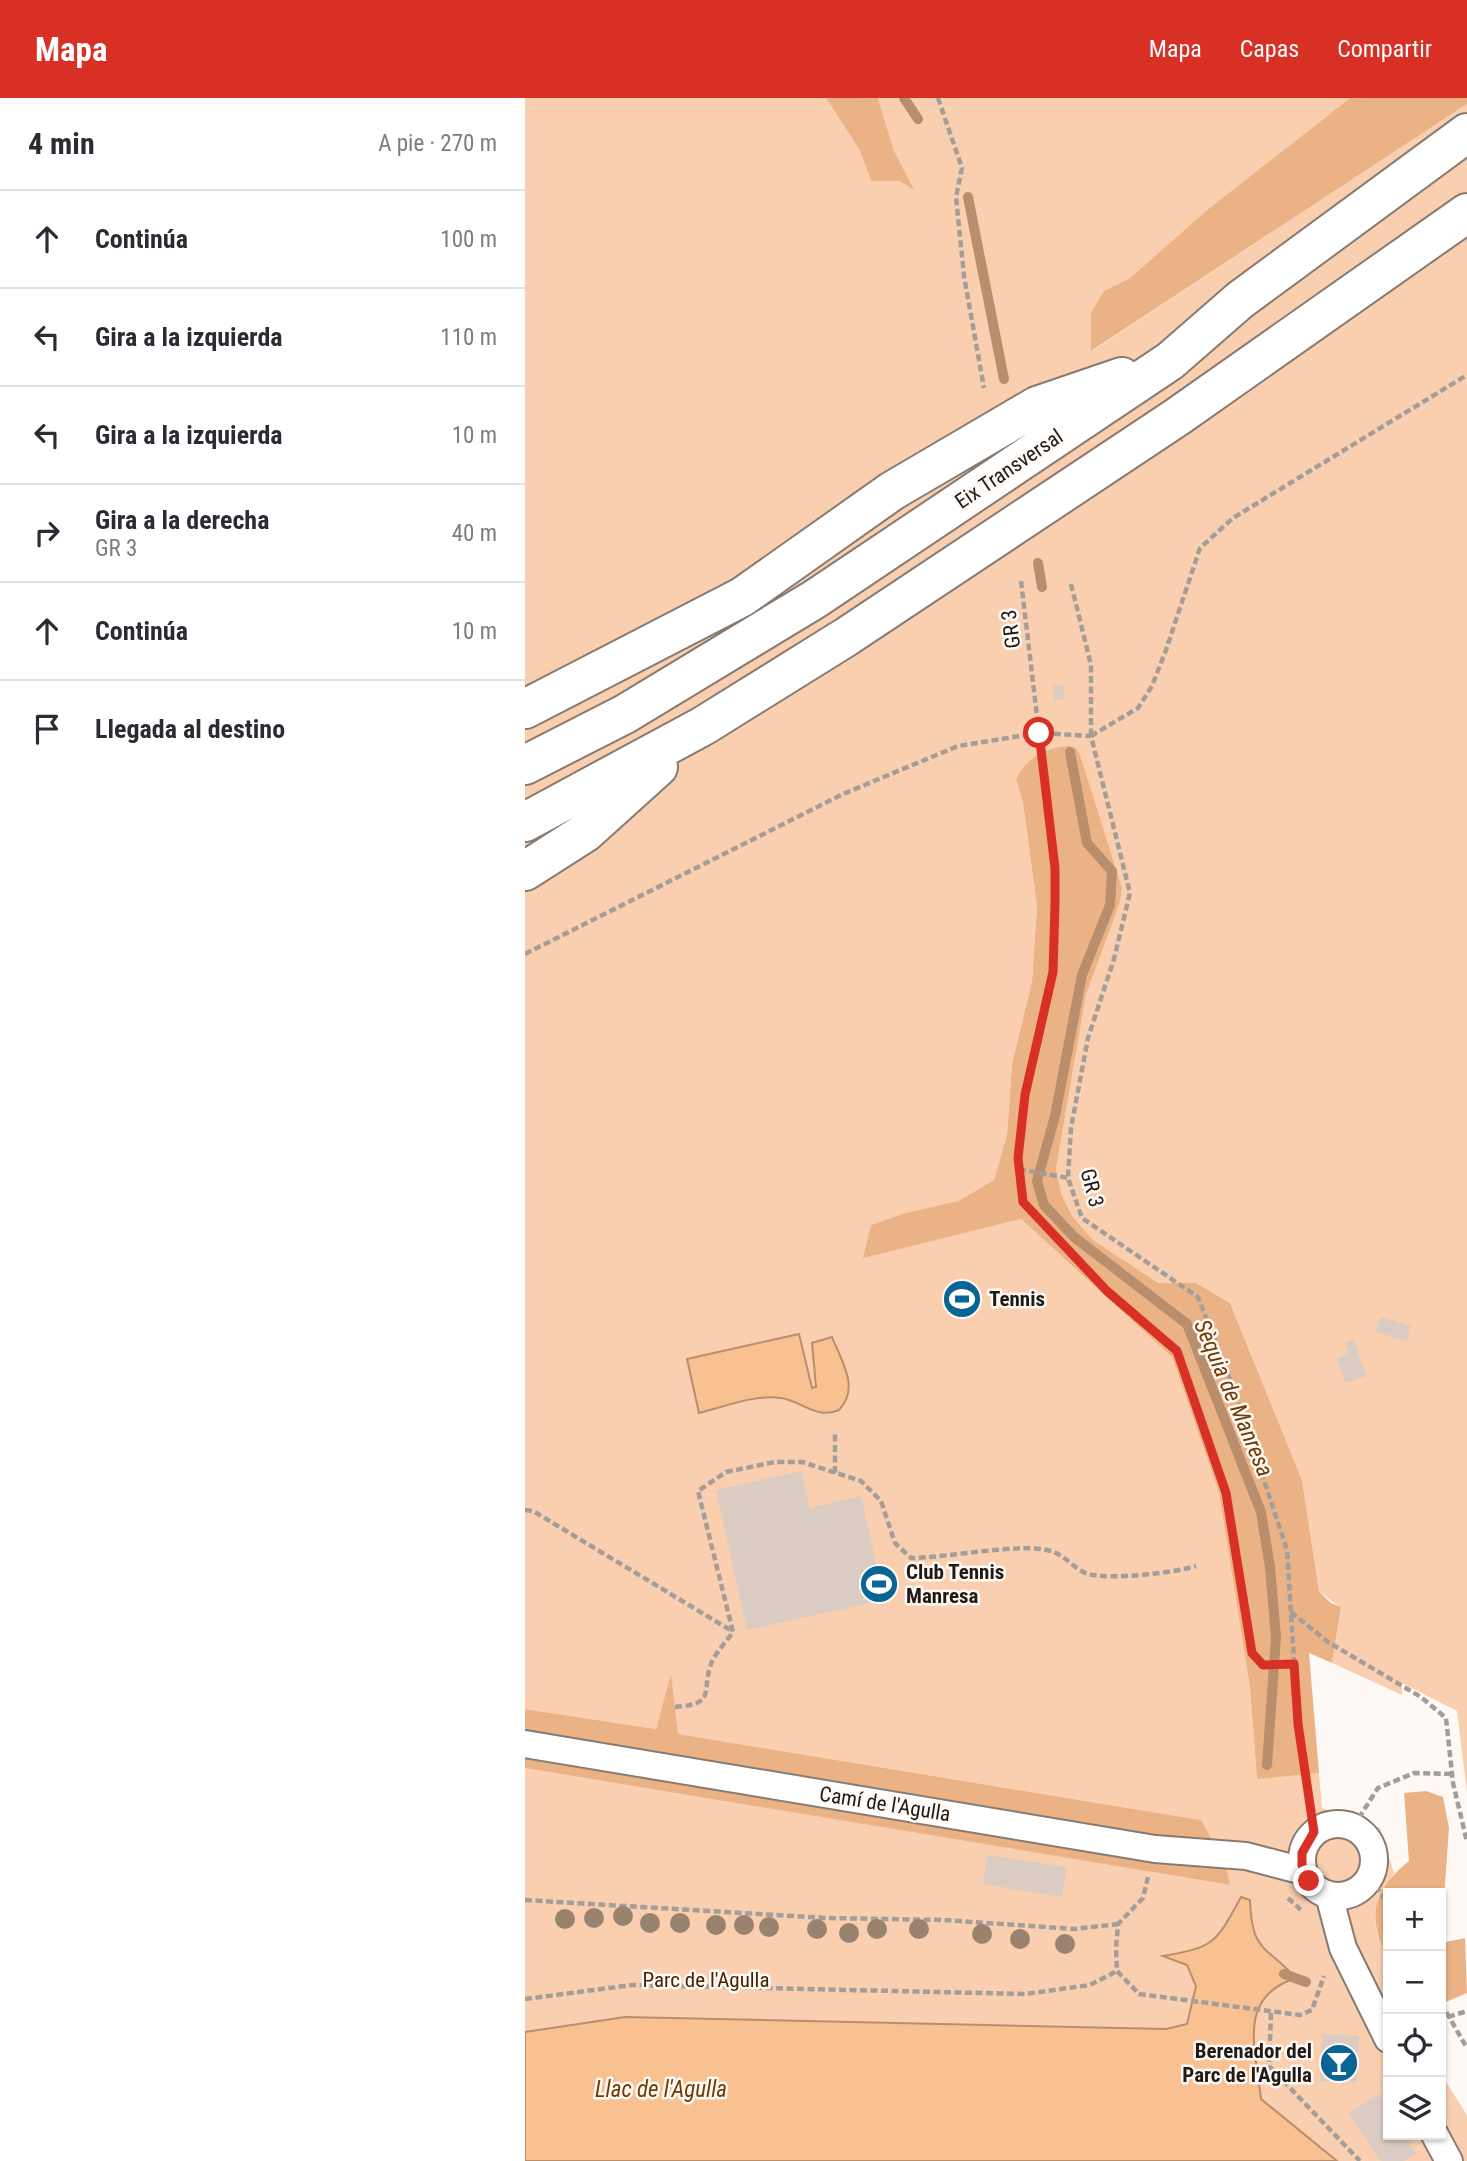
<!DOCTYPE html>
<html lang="es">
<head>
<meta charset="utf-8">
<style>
  :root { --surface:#fff; --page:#f2f2f3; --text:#2b2b33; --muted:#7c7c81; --line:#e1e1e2; --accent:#d93025 }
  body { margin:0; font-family:"Roboto Condensed",sans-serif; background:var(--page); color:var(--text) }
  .controls { position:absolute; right:21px; bottom:21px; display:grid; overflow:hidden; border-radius:0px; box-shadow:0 2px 5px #0004 }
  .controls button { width:63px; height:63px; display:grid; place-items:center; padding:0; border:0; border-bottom:2px solid var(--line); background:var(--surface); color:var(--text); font:35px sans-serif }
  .stop { position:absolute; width:21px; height:21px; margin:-16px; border:5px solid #d93025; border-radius:50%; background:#fff }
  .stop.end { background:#d93025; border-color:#fff; box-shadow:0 2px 7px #0008 }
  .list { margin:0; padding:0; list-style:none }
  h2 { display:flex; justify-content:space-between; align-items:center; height:91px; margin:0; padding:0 28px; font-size:30px }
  h2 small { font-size:23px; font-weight:400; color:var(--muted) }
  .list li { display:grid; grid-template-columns:46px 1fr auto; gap:21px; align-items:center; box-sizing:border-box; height:98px; padding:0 28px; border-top:2px solid var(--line) }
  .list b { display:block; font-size:26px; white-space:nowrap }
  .list p { margin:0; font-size:23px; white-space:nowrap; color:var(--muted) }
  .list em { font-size:23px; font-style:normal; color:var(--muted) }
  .icon { flex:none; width:38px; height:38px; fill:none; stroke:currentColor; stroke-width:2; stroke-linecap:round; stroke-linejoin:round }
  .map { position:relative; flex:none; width:942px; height:2063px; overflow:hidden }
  header { display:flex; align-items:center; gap:42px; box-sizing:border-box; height:98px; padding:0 35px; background:var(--accent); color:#fff }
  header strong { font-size:33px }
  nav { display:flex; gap:38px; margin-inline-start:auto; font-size:24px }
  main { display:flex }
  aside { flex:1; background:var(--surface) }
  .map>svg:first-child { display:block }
  .green { fill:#f9cfaf }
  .forest { fill:#ebb285 }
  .water { fill:#f9c092; stroke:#b88e6d; stroke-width:2 }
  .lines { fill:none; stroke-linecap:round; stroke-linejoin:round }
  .stream { stroke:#b88e6d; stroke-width:10 }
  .building { fill:#daccc2 }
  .minor-casing { stroke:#877b71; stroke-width:30 }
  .motorway-casing { stroke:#877b71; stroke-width:42 }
  .path { stroke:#a39e9a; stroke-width:4.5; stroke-dasharray:7 3.5; stroke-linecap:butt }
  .minor { stroke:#fff; stroke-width:26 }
  .motorway { stroke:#fff; stroke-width:38 }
  .tree { fill:#99836e }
  .route { stroke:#d93025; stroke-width:9 }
  .labels { text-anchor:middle; stroke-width:5; stroke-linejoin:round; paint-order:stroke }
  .street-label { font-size:21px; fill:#1f1a16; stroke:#fff9f5 }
  .poi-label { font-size:21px; font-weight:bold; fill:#1f1a16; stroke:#fff9f5; text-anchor:start }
  .park-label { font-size:21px; fill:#452200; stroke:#fff9f5 }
  .water-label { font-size:23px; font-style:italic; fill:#6e3b00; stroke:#fff9f5 }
</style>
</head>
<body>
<header>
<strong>Mapa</strong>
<nav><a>Mapa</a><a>Capas</a><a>Compartir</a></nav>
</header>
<main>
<aside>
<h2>4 min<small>A pie · 270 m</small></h2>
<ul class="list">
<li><svg class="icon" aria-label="ahead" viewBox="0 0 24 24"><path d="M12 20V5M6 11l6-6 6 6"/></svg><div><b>Continúa</b></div><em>100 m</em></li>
<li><svg class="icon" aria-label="left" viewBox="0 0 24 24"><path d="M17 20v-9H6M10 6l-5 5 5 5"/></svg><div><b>Gira a la izquierda</b></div><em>110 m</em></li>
<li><svg class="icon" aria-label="left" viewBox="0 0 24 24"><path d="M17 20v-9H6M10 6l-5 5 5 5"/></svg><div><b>Gira a la izquierda</b></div><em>10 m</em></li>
<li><svg class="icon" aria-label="right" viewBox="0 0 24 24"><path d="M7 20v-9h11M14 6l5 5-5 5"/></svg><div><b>Gira a la derecha</b><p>GR 3</p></div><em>40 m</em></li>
<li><svg class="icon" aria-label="ahead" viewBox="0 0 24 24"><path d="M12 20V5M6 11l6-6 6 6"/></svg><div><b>Continúa</b></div><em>10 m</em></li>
<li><svg class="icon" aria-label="arrive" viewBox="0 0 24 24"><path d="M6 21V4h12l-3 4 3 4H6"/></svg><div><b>Llegada al destino</b></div></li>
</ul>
</aside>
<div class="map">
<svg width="942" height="2063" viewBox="0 0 942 2063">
  <rect width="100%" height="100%" fill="#fff9f5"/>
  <path class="green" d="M 0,0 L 301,0 L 335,53 L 346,83 L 374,83 L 387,91 L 369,53 L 353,0 L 825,0 L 682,112 L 605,180 L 579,193 L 567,253 L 942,6 L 942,1695 L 932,1613 L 877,1585 L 877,1597 L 807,1565 L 816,1510 L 794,1493 L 777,1382 L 705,1205 L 671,1185 L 633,1186 L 568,1142 L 548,1119 L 537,1098 L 531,1071 L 561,897 L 595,804 L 597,790 L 543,648 C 520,650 502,659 491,681 L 498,705 L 512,808 L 507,883 L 487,966 L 482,1037 L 469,1082 L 433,1103 L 380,1115 L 346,1127 L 339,1159 L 496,1121 L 647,1259 L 694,1395 L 725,1590 L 732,1680 L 794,1675 L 797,1710 L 855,1730 L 869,1775 C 848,1810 843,1823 863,1860 L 863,2037 L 916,2037 L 916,1976 L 942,2017 L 942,2063 L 0,2063 L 0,1670 L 705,1787 L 676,1722 L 153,1636 L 146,1579 L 131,1631 L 0,1611 Z"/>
  <path class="forest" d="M 301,0 L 353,0 L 369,53 L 389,92 L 374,83 L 346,83 L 335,53 Z
    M 825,0 L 942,0 L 942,6 L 566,253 L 566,215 L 579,193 L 605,180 L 682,112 Z
    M 543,648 L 551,650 L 555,657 L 597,790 L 595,804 L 561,897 L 531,1071 L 537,1098 L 548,1119 L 568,1142 L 633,1185 L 671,1185 L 705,1205 L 777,1382 L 794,1493 L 806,1505 L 816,1509 L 807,1565 L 784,1555 L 794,1675 L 732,1681 L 725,1590 L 694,1395 L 647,1259 L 496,1121 L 338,1160 L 346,1127 L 380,1115 L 433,1103 L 469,1082 L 482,1037 L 487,966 L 507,883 L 512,808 L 498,705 L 491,681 C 502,659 520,650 543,648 Z
    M 146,1576 L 153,1636 L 676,1722 L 700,1765 L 705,1787 L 0,1670 L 0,1611 L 131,1631 Z
    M 901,1693 L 918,1699 L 924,1730 L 916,1843 L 916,1795 L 863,1795 L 863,1860 C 841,1820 848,1792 884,1763 L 879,1695 Z
    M 940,1840 L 942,1895 L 916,1906 L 916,1845 Z"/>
  <path class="water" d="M 274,1236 L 287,1290 L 291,1289 L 287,1245 L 307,1239 C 317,1264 335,1290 314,1312 C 292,1322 277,1303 256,1300 C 230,1296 199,1309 174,1315 L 162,1261 Z
    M 716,1799 L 725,1802 C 727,1854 739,1846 771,1880 C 711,1899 731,1952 736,2001 L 812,2063 L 0,2063 L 0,1934 L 100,1919 L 641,1931 L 662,1926 L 671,1888 L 662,1867 L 638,1858 C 690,1849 691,1845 716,1799 Z"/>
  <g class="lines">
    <path class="stream" d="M 379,0 L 393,21
      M 443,99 L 479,281
      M 513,465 L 517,489
      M 545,654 L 562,745 L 587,773 L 585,807 L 557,877 L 530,1018 L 512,1083 L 519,1107 L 549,1139 L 662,1226 L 736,1414 L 745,1469 L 751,1539 L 742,1667
      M 759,1876 L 781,1884"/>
  </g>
  <path class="building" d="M 538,587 L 540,601 L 530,602 L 528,588 Z
    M 855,1219 L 886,1228 L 882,1243 L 851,1234 Z
    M 829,1242 L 841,1278 L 820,1285 L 812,1261 L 824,1256 L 820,1245 Z
    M 276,1373 L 285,1410 L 336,1398 L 359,1502 L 222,1532 L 191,1392 Z
    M 462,1757 L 542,1769 L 537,1799 L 458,1786 Z
    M 797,1936 L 834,1938 L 832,1985 L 795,1983 Z
    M 854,1996 L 863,2011 L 863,2037 L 880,2037 L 891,2055 L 879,2063 L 856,2063 L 824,2015 Z"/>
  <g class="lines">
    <g class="minor-casing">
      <path id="minor" d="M 0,1646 L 630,1751 L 721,1758 L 778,1773
        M777 1762a36 36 0 1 1 72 0a36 36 0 1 1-72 0Z
        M 804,1797 L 818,1850 L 863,1941
        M 910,2037 L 924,2063"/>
    </g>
    <g class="motorway-casing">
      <path id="motorway" d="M 0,611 L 217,499 L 367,393 L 512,308 L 597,279
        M 0,667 L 100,616 L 290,501 L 645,263 L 715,202 L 942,35
        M 0,724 L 178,628 L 321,539 L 652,319 L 942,115
        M 0,773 L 61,734 L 133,669"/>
    </g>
    <path class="path" d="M 413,0 L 437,70 L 431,99 L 439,178 L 459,290
      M 496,483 L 530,770 L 528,874 L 500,997 L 493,1060 L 498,1104 L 582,1193 L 652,1253 L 700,1395 L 727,1555 L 739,1567 L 769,1566
      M 546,486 L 566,567 L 566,637
      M 566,638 L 613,610 L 627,588 L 641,552 L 675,450 L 708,420 L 942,277
      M 0,856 L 318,696 L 433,648 L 514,635 L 566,638 L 605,795 L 589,861 L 563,940 L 546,1030 L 543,1080 L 557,1120 L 673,1199 L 711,1297 L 762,1452 L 773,1626 L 789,1734
      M 494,1071 L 543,1080
      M 310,1375 L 310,1334
      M 0,1412 L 8,1413 L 207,1533
      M 766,1514 L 803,1544 L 896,1599 L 921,1620 L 928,1685 L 942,1744
      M 150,1609 C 192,1606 176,1594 186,1566 C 190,1555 202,1543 208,1534 L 173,1393 L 201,1374 L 250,1364 L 277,1364 L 336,1383 L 356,1403 L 370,1445 L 386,1460 C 421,1460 498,1444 526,1453 C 540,1457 550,1472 563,1476 C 585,1482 649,1475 671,1468
      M 828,1729 L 853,1690 L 889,1675 L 927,1676
      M 623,1779 L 618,1800 L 593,1826 L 591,1851 L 592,1873 L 614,1896 L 775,1917 L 787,1912 L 799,1878
      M 845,1779 L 863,1806
      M 763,1800 L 777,1813
      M 0,1802 L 301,1820 L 419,1822 L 550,1831 L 593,1826
      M 0,1901 L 107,1887 L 500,1896 L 565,1887 L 592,1873
      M 916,1905 L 942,1950
      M 746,1915 L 744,1968 L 835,2063
      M 923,1919 L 942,1913"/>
    <use href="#minor" class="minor"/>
    <use href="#motorway" class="motorway"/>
  </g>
  <g class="tree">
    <circle cx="98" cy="1818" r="10"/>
    <circle cx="69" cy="1820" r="10"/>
    <circle cx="40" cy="1821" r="10"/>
    <circle cx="125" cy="1825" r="10"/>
    <circle cx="155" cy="1825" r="10"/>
    <circle cx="191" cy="1827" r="10"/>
    <circle cx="219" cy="1827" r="10"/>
    <circle cx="244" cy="1829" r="10"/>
    <circle cx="292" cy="1831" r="10"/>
    <circle cx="352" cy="1831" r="10"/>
    <circle cx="394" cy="1831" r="10"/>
    <circle cx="324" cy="1835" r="10"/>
    <circle cx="457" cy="1836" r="10"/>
    <circle cx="495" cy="1841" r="10"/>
    <circle cx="540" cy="1846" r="10"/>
  </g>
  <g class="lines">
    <path class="route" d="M 514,635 L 530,770 L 530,806 L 528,874 L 500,997 L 493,1060 L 498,1104 L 582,1193 L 652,1253 L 701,1395 L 727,1555 L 738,1567 L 769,1566 L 773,1626 L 789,1734 L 777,1755 L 777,1767 L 784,1783"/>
  </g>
  <defs>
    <g id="stadium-disc" transform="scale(2.0125)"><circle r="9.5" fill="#096595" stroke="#fff9f5"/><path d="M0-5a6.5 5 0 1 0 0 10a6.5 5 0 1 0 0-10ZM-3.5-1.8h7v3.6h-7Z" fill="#fff"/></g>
    <g id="bar-disc" transform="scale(2.0125)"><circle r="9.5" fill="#096595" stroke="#fff9f5"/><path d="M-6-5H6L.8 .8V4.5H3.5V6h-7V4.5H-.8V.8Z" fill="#fff"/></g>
  </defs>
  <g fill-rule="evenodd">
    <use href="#stadium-disc" x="437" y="1201"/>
    <use href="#stadium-disc" x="354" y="1486"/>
    <use href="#bar-disc" x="814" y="1965"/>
  </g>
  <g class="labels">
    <g class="street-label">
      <text transform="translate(484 371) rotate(-34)" y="7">Eix Transversal</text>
      <text transform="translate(486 531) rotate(-97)" y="7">GR 3</text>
      <text transform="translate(567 1090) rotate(75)" y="7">GR 3</text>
      <text transform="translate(360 1706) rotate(9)" y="7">Camí de l'Agulla</text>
    </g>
    <g class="poi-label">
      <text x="464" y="1208">Tennis</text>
      <text x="381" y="1481">Club Tennis<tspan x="381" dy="24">Manresa</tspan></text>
      <text x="787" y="1960" text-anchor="end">Berenador del<tspan x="787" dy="24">Parc de l'Agulla</tspan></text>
    </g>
    <g class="park-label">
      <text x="181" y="1889">Parc de l'Agulla</text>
    </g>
    <g class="water-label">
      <text transform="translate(709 1300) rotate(67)" y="8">Sèquia de Manresa</text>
      <text x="136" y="1999">Llac de l'Agulla</text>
    </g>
  </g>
</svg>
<div class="controls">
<button>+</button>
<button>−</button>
<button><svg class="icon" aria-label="locate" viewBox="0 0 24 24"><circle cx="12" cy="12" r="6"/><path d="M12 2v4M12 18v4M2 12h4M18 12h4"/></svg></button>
<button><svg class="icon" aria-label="layers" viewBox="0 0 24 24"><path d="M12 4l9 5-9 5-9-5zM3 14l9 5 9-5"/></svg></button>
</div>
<div class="stop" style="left:514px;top:635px"></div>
<div class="stop end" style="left:784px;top:1783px"></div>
</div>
</main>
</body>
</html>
